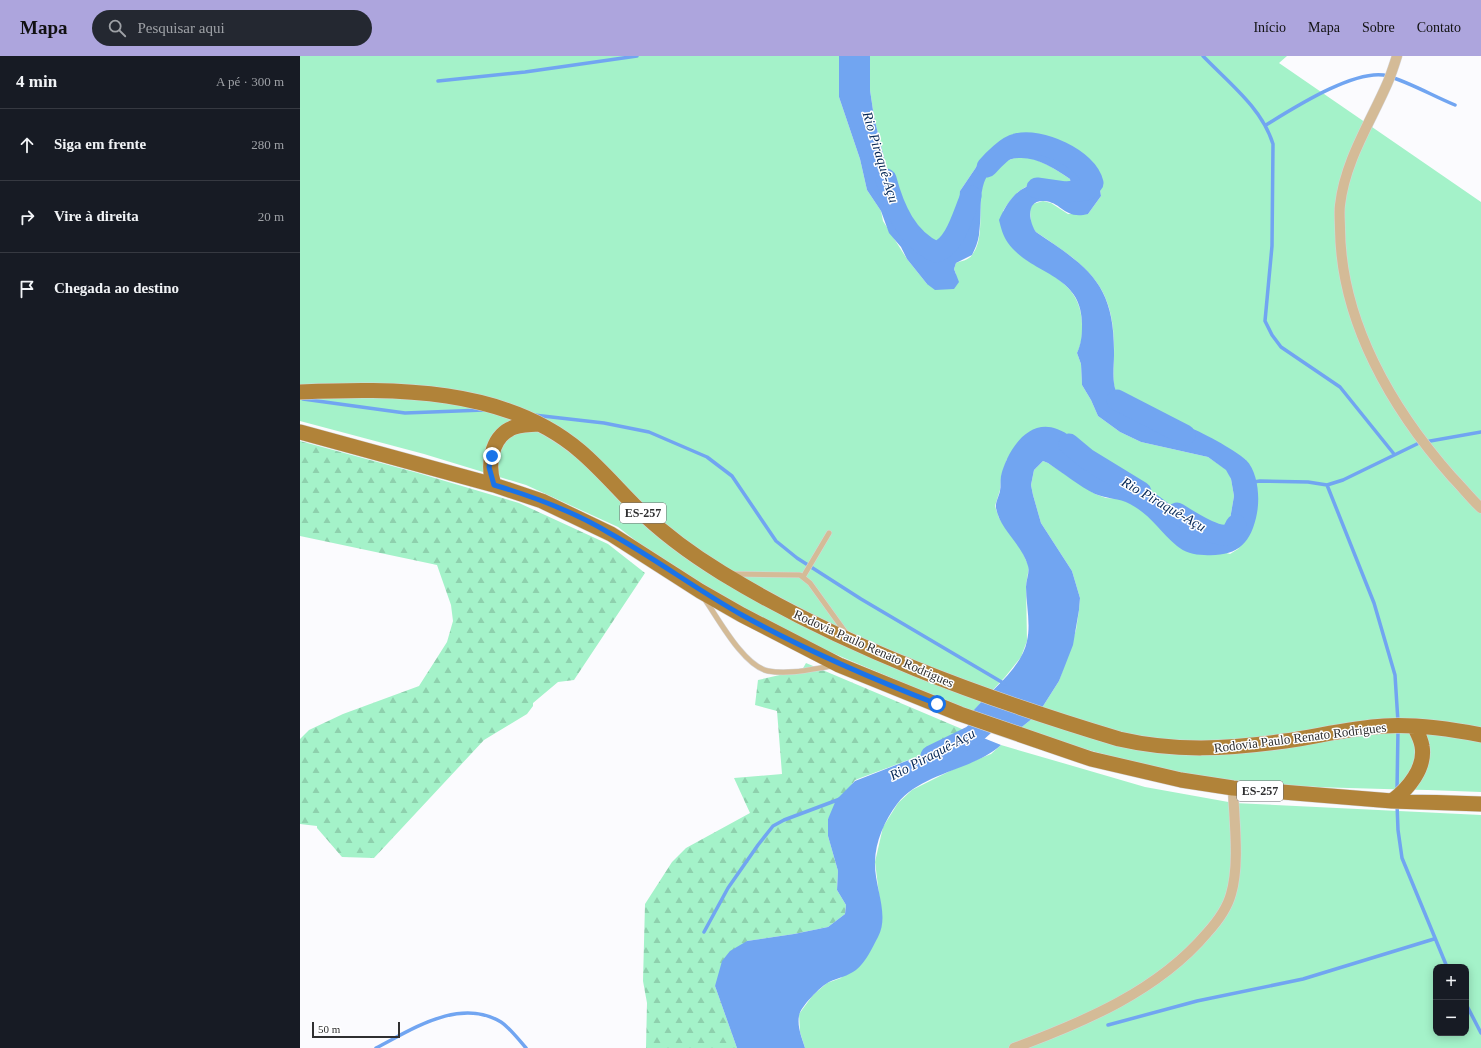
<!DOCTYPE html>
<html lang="pt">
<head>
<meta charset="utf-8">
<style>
  :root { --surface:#171b24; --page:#242831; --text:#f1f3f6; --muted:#9ea1a6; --line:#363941; --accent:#ada5dd }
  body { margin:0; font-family:"Times New Roman",serif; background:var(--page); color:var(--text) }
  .controls { position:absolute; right:12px; bottom:12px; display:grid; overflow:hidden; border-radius:8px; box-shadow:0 2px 10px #0003 }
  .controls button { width:36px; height:36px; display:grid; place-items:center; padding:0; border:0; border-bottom:1px solid var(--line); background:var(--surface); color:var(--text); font:20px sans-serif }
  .scale { position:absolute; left:12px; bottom:10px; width:88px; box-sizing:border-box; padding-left:4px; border:2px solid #2f2f30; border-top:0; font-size:11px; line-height:14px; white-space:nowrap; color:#2f2f30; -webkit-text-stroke:3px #fff; paint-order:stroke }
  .stop { position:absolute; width:12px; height:12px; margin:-9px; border:3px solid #1a73e8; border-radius:50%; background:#fff }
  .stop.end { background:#1a73e8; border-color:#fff; box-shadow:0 1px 4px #0008 }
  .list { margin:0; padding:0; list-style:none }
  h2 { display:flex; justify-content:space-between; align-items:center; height:52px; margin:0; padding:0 16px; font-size:17px }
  h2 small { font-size:13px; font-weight:400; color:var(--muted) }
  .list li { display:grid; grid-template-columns:26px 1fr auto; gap:12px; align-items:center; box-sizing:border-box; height:72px; padding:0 16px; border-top:1px solid var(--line) }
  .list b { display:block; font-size:15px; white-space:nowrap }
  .list em { font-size:13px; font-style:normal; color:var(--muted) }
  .icon { flex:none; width:22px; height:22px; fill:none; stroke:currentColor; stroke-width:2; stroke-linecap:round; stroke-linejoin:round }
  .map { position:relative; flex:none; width:1181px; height:992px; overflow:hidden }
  header { display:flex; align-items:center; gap:24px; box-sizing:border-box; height:56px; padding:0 20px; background:var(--accent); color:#111 }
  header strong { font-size:19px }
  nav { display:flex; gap:22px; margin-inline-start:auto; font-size:14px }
  .search { width:280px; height:36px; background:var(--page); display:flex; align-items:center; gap:10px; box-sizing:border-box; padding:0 14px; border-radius:22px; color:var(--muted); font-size:15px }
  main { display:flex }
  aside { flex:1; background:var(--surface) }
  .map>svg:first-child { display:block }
  .grass { fill:#a4f2c9; fill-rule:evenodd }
  .forest { fill:url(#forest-firs) }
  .water { fill:#71a5f1 }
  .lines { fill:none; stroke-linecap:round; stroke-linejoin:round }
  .stream { stroke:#71a5f1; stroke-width:3.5 }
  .river { stroke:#71a5f1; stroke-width:21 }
  .service-casing { stroke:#d6d6d9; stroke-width:6 }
  .minor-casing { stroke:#d6d6d9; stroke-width:11 }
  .primary-casing { stroke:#d6d6d9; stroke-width:16 }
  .service { stroke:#d4bb97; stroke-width:5 }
  .minor { stroke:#d4bb97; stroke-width:10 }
  .primary { stroke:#b18339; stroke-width:15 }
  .route { stroke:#1a73e8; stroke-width:5 }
  .labels { text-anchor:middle; stroke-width:3; stroke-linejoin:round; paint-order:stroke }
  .shield { fill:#fff; stroke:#6d6d6e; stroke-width:1 }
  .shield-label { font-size:12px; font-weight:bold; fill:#2f2f30 }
  .street-label { font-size:13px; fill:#2f2f30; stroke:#fff }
  .water-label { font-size:14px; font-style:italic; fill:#052756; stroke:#fff }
</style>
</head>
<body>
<header>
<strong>Mapa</strong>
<div class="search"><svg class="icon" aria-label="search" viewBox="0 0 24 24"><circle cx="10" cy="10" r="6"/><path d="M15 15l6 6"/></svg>Pesquisar aqui</div>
<nav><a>Início</a><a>Mapa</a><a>Sobre</a><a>Contato</a></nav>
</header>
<main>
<aside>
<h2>4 min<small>A pé · 300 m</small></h2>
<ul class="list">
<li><svg class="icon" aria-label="ahead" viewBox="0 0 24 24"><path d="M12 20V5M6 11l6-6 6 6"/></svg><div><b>Siga em frente</b></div><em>280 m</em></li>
<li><svg class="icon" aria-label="right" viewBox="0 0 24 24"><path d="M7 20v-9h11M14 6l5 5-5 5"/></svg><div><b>Vire à direita</b></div><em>20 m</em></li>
<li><svg class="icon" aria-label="arrive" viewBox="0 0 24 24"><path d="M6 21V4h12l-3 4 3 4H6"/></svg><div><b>Chegada ao destino</b></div></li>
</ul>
</aside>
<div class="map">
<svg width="1181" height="992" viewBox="0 0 1181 992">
  <defs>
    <pattern id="forest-firs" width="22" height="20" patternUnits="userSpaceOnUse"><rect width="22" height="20" fill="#a4f2c9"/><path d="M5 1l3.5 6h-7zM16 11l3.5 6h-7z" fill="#8ed0ad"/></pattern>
  </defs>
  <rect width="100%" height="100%" fill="#fbfbfe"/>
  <path class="grass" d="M 0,0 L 539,0 L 539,41 L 560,103 L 567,134 L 581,155 L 583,165 L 607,203 L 627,228 L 656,218 L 654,213 L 656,207 C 661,205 669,204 672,199 C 693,174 662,113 709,104 C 713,103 717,101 721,101 C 735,100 759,115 770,123 L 772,135 L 769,137 C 736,123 723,124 703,155 C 708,167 713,188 720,198 C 724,204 737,209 743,213 C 769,229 783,242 782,274 C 782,282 781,289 777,297 L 781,308 L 782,329 L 791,344 L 798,360 L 820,376 L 841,386 L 908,401 L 927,414 L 931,423 L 934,440 L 929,469 C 920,474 914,477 904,473 L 841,429 L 802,416 L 794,410 L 787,398 L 707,403 L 701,421 L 700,434 L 695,450 L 699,462 L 721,493 L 729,511 L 726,529 L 727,585 L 721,601 L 705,621 L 672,656 L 497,582 L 366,508 L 318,471 L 226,429 L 124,398 L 0,365 Z
    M 570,0 L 987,0 L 979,7 L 1181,146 L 1181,736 C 1100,732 1019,734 939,725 C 863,717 791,695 718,674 L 738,658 L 759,625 L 776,574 L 779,554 L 780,542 L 772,515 L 741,467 L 733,439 L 731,429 L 734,414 L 743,405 L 748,407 L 795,438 L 806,442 L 820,443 L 830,447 L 850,460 L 868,480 L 930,498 L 938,493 L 948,481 L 946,404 C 927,392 908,380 887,371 C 879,368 869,369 861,366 C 848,363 827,352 819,342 C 811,330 814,314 814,300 C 816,230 790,212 736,176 L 731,169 L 730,153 L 733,148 L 743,145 L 751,147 L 768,158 L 788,158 L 801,140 L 799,127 L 753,98 L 683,101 L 660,135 L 660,178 L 655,189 L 631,191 L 615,186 L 596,151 L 574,61 L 570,34 Z
    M 701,689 L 845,731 L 934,747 L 1181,759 L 1181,992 L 505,992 L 500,976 L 499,958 L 513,939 L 527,927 L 541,922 L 582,862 L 575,806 L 583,771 L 598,747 L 612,734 L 654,713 L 691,698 ZM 1136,911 L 1166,911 L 1166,977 L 1136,977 Z"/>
  <path class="forest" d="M 0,385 L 118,417 L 219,447 L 308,488 L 345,517 L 274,624 L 258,626 L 233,647 L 233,650 L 227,658 L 184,684 L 74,802 L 42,801 L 17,772 L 17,770 L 0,768 L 0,683 L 9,674 L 43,658 L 119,630 L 147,586 L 153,565 L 151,549 L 137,509 L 0,480 Z
    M 506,607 L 676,679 L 658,687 L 627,697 L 555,724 L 528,763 L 528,780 L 538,815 L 537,834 L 546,849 L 545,858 L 528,871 L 494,878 L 447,885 L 415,930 L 437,992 L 346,992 L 347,947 L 343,925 L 345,848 L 372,806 L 386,792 L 450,757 L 434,722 L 482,718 L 477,655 L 455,649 L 458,624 L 502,614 Z"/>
  <path class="water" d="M 539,0 L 570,0 L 570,34 L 574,61 L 596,151 L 615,187 L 631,191 L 655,189 L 660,178 L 659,150 L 660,135 L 683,101 L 695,96 L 719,92 L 754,98 L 799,127 L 801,140 L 788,158 C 764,164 762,146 744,145 C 725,144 729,166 736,176 C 790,212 815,229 814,299 C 814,313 811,329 819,341 C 826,351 850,364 862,366 C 869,368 877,368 885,370 C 899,374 935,394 946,404 C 958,416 960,441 957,457 C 951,489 936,501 904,499 C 894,499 884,496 877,490 C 859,475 851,459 830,448 C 819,442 807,443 795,438 C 779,430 763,417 748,407 L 743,405 L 734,414 L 731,429 L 733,439 L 741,467 L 772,515 L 780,542 L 779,554 L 773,589 L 759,625 L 738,658 L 718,674 L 672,656 C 689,636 722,612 727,585 C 731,568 726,548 726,531 C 726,524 730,516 728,510 C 722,488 700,474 696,452 C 695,447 699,440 700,435 C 701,430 700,425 701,420 C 707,396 727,362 757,373 C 780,381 783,402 800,414 C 811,423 829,423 842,430 C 866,442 885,464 910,475 L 919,475 L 929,469 L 934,440 L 931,423 L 926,414 L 908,401 L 841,386 L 820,376 L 798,360 L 791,344 L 782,329 L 781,308 L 777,297 C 781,288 782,280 782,270 C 783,217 732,220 708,187 C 703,180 701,172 699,164 C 705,151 713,137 726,131 C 731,128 736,129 741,125 L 769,137 L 772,135 L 770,123 C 753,111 732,98 712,103 C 672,114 684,148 679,179 C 678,186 675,193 672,199 L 656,207 L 654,213 L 659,226 L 654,233 L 635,234 L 627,228 L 607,203 L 601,191 L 589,177 L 581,155 L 567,134 L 560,103 L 539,41 Z
    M 676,679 L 701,689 C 672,715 622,716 597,748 C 585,764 575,786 575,806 C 574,830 590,859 578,881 C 572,892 566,906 556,914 C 548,920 538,922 529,926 C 521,930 500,951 499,960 C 497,971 502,982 505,992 L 437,992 L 415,930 L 422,905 L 430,895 L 447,885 L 494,878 L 528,871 L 545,858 L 546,849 L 537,834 L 538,815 L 528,780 L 528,763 L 536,744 L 555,725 L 627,697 L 658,687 Z"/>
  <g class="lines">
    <path class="stream" d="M 903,0 C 929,27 962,52 973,88 L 972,190 L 965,265 L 972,279 L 981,291 L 1040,331 L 1094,398
      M 138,25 L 225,16 L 337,0
      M 966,69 C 992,53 1057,11 1088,20 C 1111,27 1133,40 1155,49
      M 3,343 L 105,357 L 184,354
      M 234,359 L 304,367 L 349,376 L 407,401 L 432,420 L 476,485 L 497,502 L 561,543 L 705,628
      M 953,426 L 960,425 L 1008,426 L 1027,429 L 1043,424 L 1119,387 L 1181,376
      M 1027,429 L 1074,547 L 1095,619 L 1098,666
      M 1097,734 L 1098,674
      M 1097,748 L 1098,774 L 1102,802 L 1147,911
      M 404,876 L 428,832 L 458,789 L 473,770 L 484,764 L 540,743
      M 1166,948 L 1181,977
      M 808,969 L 897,945 L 1003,923 L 1134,883
      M 76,992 C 113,973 160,941 201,966 C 210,972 219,984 226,992"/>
    <path class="river" d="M 687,111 C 693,104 707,90 716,88 C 739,81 788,103 793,127 L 787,134 L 765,136 L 737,132
      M 586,123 C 594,153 607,183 636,196 C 656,190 663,157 671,140
      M 817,344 L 885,379
      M 769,388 L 787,403 L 841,436
      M 877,457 C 888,464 914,481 927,479 C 932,478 934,473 936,469
      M 631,700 L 672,680 L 701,654"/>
    <g class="service-casing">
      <path id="service" d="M 433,518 L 500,519 L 510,527 L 546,577
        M 503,521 L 529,477
        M 406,545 C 419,564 444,610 468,615 C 489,619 512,613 532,610"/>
    </g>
    <g class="minor-casing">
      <path id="minor" d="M 1097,0 C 1094,9 1091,19 1087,28 C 1070,67 1045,105 1040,149 C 1039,157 1040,165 1040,173 C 1041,266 1092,353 1152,421 C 1162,431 1171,443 1181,452
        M 714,992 C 784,966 858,935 907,877 C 917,866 927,853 931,838 C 940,807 934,765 933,732"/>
    </g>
    <g class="primary-casing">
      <path id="primary" d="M 0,336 C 94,332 205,331 280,395 C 300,412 317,432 335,450 C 361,476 391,498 422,517 C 545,592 683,642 819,683 C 875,696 929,693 985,685 C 1019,680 1050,672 1084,670 C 1116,668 1150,673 1181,679
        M 0,376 L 194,429 L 242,445 L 311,478 L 400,535 L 442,559 L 539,609 L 660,658 L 791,703 L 881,724 L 933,732 L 1092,745 L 1181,748
        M 194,429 C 187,410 191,383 210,373 C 218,368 229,369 238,368
        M 1092,745 C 1108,733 1126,712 1122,690 C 1121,683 1117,676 1114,670"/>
    </g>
    <use href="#service" class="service"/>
    <use href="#minor" class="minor"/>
    <use href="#primary" class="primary"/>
  </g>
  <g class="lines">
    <path class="route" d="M 192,400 L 189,411 L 194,429 C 235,441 275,456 311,478 C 356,503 397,534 442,559 C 505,594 570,622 637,648"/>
  </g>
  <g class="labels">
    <g class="shield">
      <rect x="320" y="447" width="46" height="20" rx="3"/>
      <rect x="937" y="725" width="46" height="20" rx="3"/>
    </g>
    <g class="shield-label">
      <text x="343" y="461">ES-257</text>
      <text x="960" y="739">ES-257</text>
    </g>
    <g class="street-label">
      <text transform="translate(574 592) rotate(24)" y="5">Rodovia Paulo Renato Rodrigues</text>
      <text transform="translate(1000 681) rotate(-7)" y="5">Rodovia Paulo Renato Rodrigues</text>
    </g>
    <g class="water-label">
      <text transform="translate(581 101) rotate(73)" y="5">Rio Piraquê-Açu</text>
      <text transform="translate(864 448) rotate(30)" y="5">Rio Piraquê-Açu</text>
      <text transform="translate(632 698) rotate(-28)" y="5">Rio Piraquê-Açu</text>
    </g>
  </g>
</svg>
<div class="controls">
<button>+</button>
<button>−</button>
</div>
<div class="scale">50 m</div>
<div class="stop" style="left:637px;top:648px"></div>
<div class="stop end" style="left:192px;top:400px"></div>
</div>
</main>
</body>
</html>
